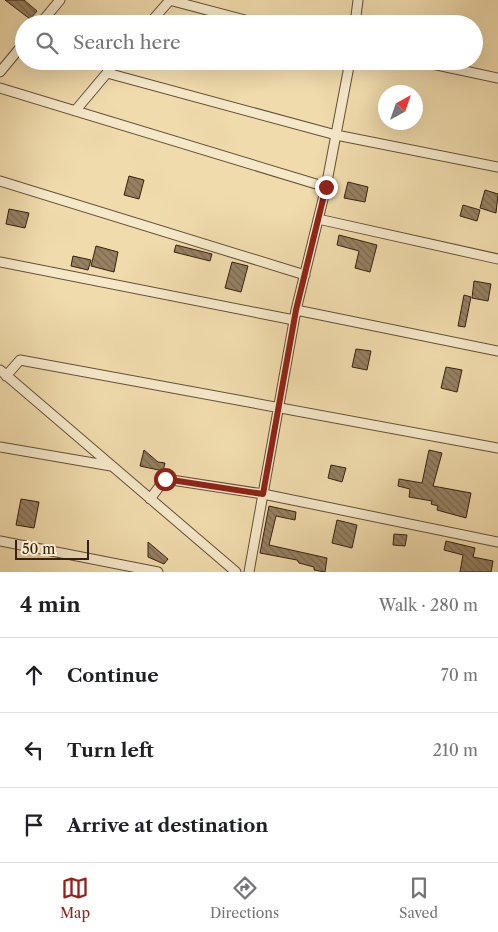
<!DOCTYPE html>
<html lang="en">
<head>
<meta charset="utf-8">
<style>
  :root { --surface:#fff; --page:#f6f6f6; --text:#202124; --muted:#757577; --line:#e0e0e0; --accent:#8f2418 }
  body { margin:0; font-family:"Libre Caslon Text",serif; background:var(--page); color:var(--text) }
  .compass { position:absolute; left:378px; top:85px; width:45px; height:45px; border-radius:50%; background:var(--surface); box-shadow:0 5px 20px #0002; rotate:40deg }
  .scale { position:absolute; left:15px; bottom:12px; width:74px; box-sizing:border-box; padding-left:5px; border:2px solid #352011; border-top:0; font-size:14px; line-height:18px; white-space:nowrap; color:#352011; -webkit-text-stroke:4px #f5e8c9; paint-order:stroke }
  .stop { position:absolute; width:15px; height:15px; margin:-11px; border:4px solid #8f2418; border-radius:50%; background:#fff }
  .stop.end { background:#8f2418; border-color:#fff; box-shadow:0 1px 5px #0008 }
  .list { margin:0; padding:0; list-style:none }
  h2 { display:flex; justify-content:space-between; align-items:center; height:65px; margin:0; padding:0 20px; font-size:21px }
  h2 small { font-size:16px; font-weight:400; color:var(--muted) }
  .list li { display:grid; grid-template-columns:32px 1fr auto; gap:15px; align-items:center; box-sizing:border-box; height:75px; padding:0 20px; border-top:1px solid var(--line) }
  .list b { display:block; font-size:19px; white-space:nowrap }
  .list em { font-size:16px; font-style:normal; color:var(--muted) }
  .icon { flex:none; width:28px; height:28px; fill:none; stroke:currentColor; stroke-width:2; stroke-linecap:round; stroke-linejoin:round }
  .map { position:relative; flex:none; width:498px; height:572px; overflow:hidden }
  .search { position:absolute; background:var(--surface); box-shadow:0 5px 20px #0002; left:15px; right:15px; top:15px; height:55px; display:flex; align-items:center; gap:12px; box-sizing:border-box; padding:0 18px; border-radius:28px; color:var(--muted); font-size:19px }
  .sheet { height:290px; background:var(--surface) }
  nav { display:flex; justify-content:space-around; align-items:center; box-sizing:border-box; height:70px; border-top:1px solid var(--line); background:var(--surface); font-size:14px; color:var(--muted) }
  nav a { display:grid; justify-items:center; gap:2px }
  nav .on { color:var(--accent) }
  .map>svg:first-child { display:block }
  .building { fill:url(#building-back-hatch); stroke:#352011 }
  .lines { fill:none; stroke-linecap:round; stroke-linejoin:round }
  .minor-casing { stroke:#644f38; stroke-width:11 }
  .minor { stroke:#f5e8c9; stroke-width:9 }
  .route { stroke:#8f2418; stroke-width:6 }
</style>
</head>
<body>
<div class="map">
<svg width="498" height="572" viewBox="0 0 498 572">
  <defs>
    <pattern id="building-back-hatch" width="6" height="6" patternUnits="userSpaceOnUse" patternTransform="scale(1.25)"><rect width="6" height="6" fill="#968162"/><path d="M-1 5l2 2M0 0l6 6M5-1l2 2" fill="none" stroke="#7b694f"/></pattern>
  </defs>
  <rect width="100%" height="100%" fill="#f0dbac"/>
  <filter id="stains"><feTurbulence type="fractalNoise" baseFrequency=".004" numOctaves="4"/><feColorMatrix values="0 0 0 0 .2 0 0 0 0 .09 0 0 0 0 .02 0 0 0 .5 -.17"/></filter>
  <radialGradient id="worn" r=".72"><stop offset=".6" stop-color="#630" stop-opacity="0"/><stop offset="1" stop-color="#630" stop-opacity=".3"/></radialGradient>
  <path class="building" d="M 5,0 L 24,0 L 37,11 L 30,19 Z
    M 129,176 L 144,180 L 139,199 L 124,195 Z
    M 348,182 L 368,187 L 365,202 L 344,198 Z
    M 485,190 L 498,194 L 496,213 L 480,208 Z
    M 463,205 L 480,210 L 477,221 L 460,216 Z
    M 9,209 L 29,213 L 25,228 L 6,224 Z
    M 339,235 L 377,245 L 370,272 L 355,268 L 359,251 L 337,245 Z
    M 176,245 L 212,254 L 210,261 L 174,252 Z
    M 96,246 L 118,252 L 114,272 L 91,266 Z
    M 73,256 L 91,260 L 88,270 L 71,266 Z
    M 232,262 L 248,266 L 241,292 L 225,288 Z
    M 474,281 L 491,284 L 488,301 L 472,298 Z
    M 464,295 L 471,297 L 465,327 L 458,326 Z
    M 356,349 L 371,351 L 367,370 L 352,367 Z
    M 446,367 L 462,370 L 457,392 L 441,388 Z
    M 144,450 L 158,462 L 165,463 L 163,471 L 140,466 Z
    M 429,450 L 442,453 L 433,486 L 471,493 L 466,518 L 437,510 L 438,506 L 431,504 L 432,501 L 409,497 L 410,489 L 398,486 L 399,479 L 422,483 Z
    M 331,465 L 346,468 L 342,482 L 328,478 Z
    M 21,499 L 39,502 L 34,528 L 16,525 Z
    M 269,506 L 296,512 L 295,520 L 276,516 L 269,545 L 327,558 L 325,572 L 314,570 L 314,567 L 299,563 L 297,560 L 260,553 Z
    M 337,520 L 357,525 L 352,548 L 332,543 Z
    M 394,534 L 407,535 L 405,546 L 393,545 Z
    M 446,541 L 475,548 L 473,557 L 493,561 L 491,572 L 460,572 L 463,555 L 444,550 Z
    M 148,542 L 168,559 L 164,564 L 148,557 Z"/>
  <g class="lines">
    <g class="minor-casing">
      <path id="minor" d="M 169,0 L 260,24
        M 40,24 L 60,0
        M 149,24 L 170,0
        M 355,24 L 358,0
        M 418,61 L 498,78
        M 0,72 L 24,43
        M 107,73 L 336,135 L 498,167
        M 0,88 L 326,187
        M 75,111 L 117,61
        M 0,181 L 305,275
        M 318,219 L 498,259
        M 0,262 L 294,320
        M 296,310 L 498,351
        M 0,370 L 236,572
        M 6,376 L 20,360 L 498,448
        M 0,447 L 111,466
        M 150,499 L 165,479 L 263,494 L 498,542
        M 0,541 L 158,572
        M 249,572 L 296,310 L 326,187 L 350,61"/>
    </g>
    <use href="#minor" class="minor"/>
  </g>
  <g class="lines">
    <path class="route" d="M 165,479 L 263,494 L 296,310 L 326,187"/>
  </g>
  <rect width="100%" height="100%" filter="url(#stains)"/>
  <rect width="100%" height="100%" fill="url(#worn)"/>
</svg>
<svg class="compass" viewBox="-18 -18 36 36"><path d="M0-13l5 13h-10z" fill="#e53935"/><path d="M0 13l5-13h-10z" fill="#757577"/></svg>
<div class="scale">50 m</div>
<div class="stop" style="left:165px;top:479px"></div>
<div class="stop end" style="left:326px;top:187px"></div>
<div class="search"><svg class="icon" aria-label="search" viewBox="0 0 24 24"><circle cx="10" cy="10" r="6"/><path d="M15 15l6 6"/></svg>Search here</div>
</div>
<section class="sheet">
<h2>4 min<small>Walk · 280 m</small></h2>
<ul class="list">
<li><svg class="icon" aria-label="ahead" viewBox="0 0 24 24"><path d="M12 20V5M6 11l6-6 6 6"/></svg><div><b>Continue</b></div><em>70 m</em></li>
<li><svg class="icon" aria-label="left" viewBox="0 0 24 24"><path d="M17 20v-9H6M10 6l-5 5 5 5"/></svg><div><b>Turn left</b></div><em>210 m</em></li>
<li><svg class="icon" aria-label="arrive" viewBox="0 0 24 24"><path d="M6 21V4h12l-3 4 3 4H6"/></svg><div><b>Arrive at destination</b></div></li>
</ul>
</section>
<nav>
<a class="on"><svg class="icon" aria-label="map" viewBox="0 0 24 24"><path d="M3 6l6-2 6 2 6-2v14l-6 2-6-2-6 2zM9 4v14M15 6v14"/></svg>Map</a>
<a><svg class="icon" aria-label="directions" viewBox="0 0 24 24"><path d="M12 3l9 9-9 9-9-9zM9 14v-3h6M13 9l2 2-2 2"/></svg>Directions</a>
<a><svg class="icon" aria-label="saved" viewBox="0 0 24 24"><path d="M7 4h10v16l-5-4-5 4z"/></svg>Saved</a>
</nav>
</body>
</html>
